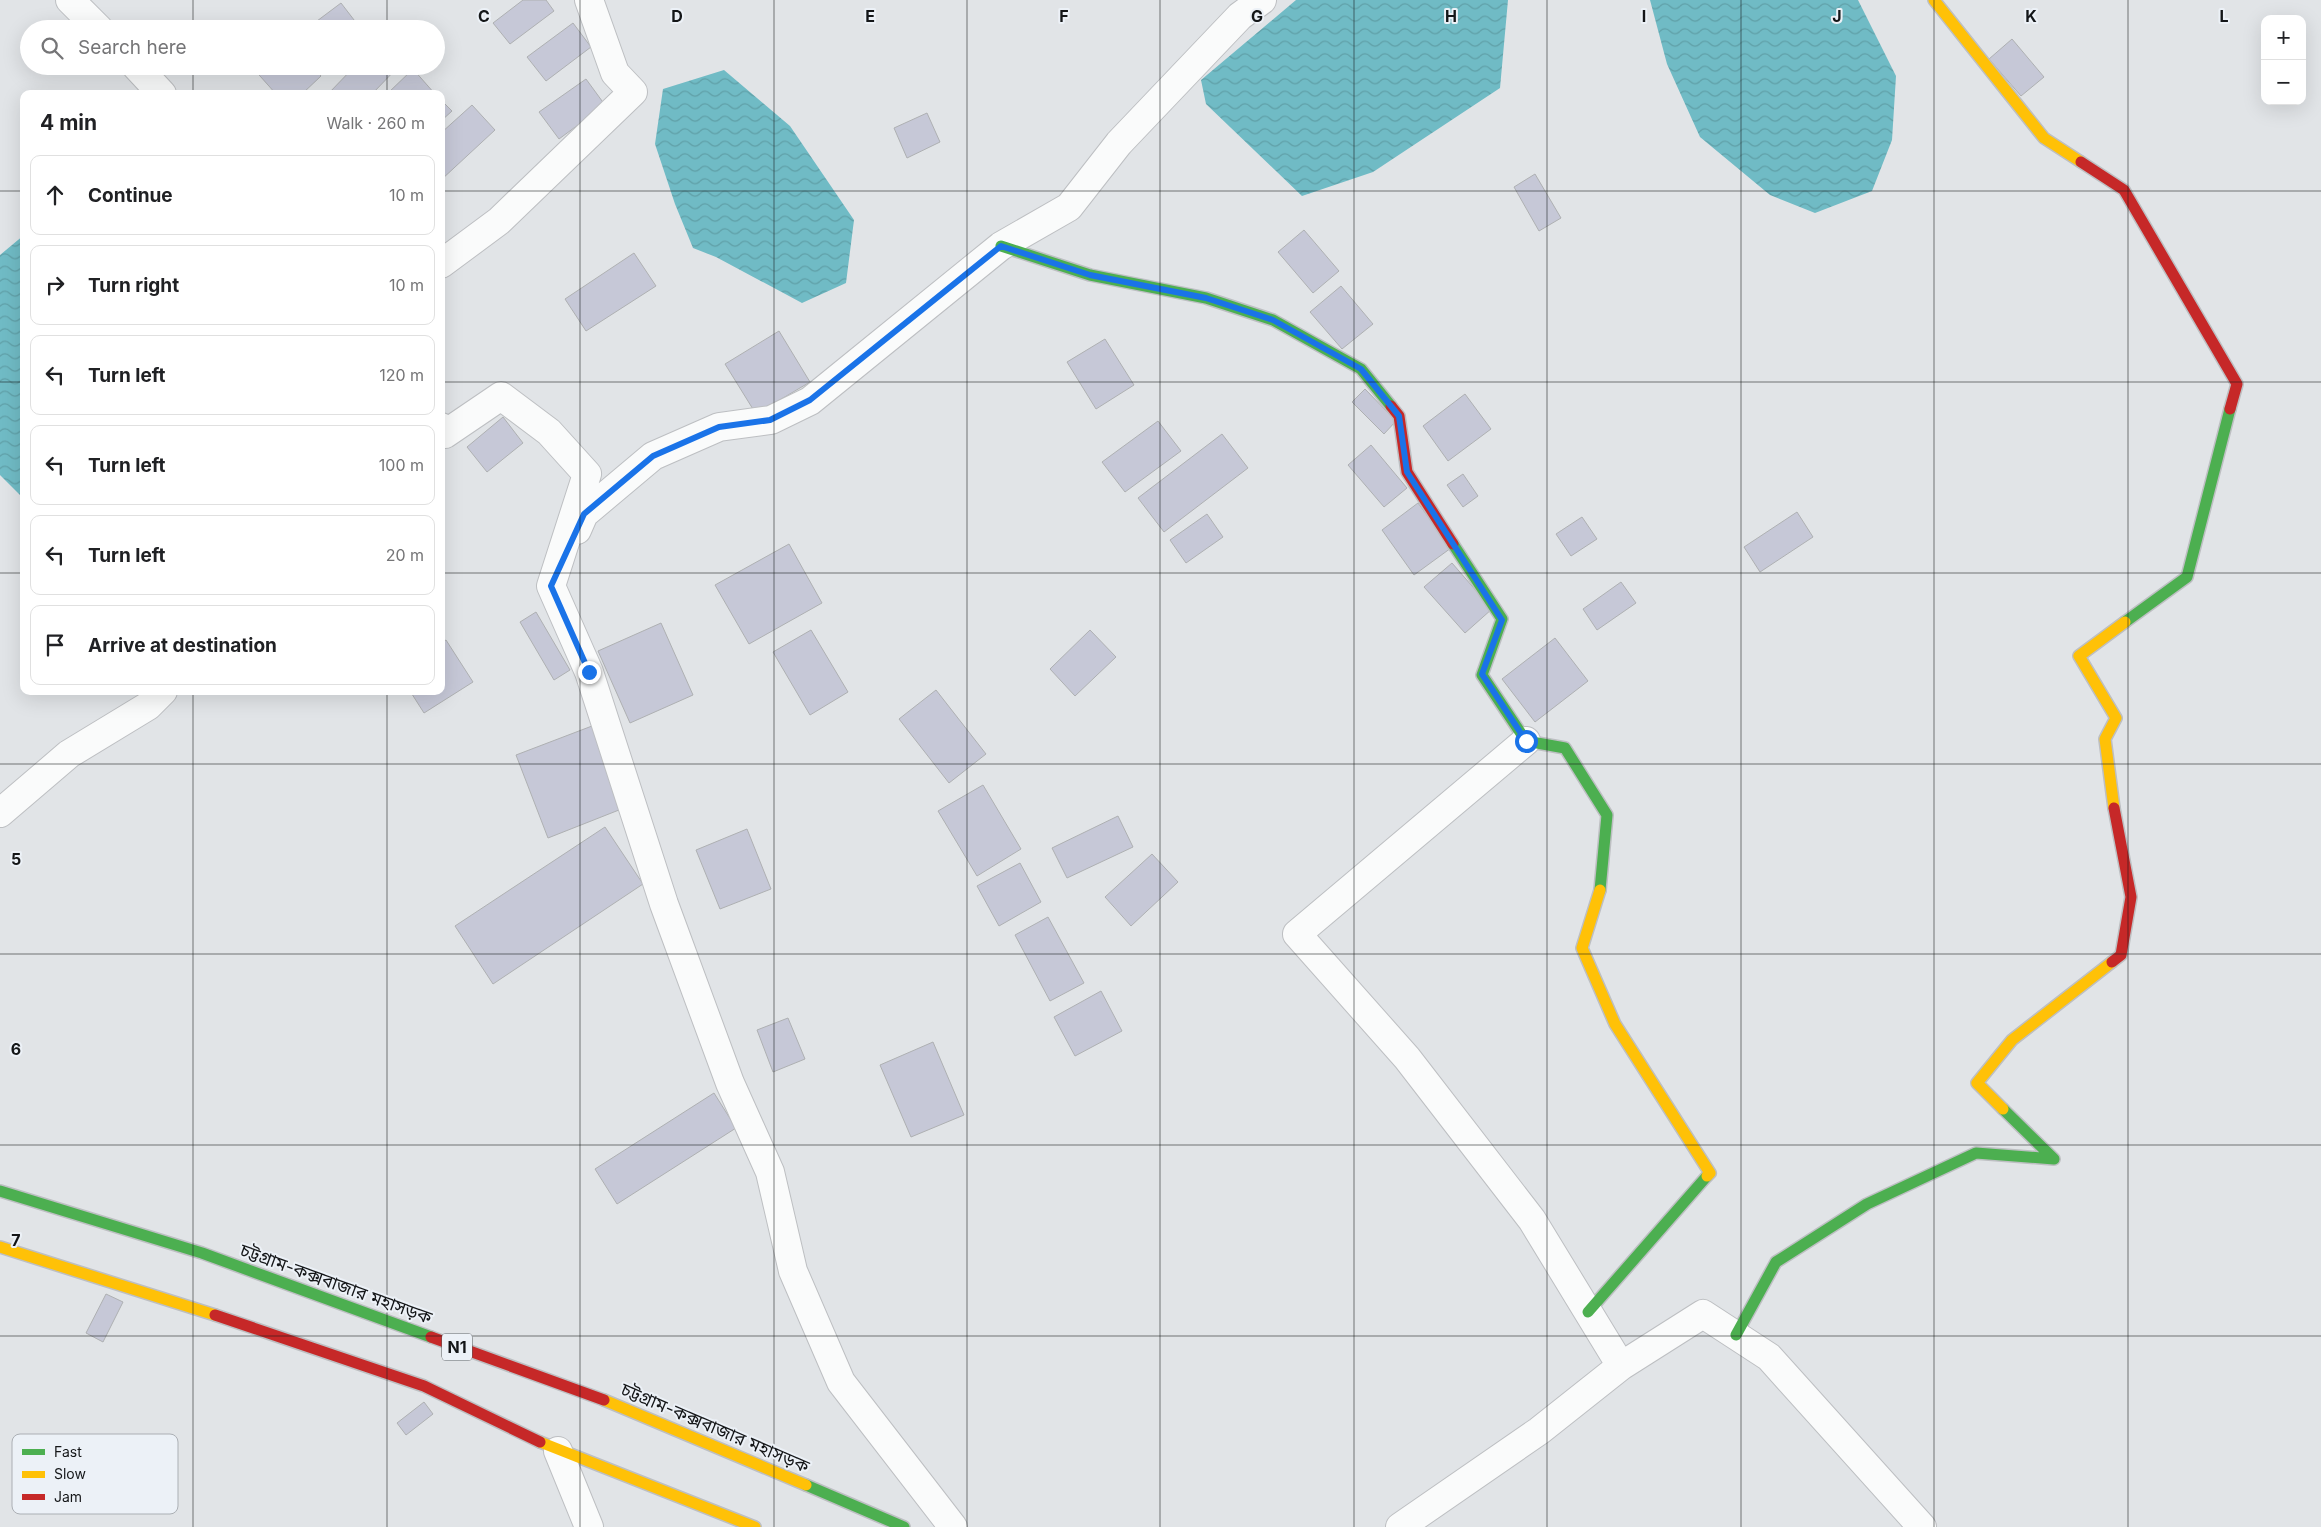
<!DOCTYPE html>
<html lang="en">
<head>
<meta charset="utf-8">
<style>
  :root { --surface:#fff; --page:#f6f6f6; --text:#202124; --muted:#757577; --line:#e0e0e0 }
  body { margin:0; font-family:Inter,"Noto Sans Bengali",sans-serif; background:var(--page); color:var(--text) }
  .controls { position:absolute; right:15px; top:15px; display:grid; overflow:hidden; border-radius:10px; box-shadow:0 5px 20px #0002 }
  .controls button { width:45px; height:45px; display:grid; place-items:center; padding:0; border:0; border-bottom:1px solid var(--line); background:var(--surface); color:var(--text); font:25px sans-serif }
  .stop { position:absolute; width:15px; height:15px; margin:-11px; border:4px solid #1a73e8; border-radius:50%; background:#fff }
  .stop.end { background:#1a73e8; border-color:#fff; box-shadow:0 1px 5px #0008 }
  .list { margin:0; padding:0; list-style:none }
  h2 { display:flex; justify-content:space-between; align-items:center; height:65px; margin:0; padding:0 20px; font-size:21px }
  h2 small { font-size:16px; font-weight:400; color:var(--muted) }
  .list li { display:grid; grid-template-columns:32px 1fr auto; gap:15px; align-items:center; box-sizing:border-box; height:80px; margin:0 10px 10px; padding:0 10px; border:1px solid var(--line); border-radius:10px }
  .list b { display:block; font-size:19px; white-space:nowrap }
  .list em { font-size:16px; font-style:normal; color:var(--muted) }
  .icon { flex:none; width:28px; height:28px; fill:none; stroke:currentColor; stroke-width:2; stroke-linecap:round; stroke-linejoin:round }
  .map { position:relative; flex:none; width:2321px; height:1527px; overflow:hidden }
  .search { position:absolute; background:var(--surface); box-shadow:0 5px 20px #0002; left:20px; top:20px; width:425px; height:55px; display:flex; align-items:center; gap:12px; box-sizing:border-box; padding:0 18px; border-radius:28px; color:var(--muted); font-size:19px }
  .panel { position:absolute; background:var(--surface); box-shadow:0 5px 20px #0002; left:20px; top:90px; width:425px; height:605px; border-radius:10px }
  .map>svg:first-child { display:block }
  .water { fill:url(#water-waves) }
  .building { fill:#c6c8d7; stroke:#aeb0b2 }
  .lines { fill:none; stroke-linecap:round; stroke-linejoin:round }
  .street-casing { stroke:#bdbfc2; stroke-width:30 }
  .fast-casing { stroke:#bdbfc2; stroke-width:14 }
  .slow-casing { stroke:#bdbfc2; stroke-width:14 }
  .jam-casing { stroke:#bdbfc2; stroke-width:14 }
  .street { stroke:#fafbfb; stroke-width:28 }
  .fast { stroke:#4caf50; stroke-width:11 }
  .slow { stroke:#ffc107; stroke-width:11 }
  .jam { stroke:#c62828; stroke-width:11 }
  .route { stroke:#1a73e8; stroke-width:6 }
  .grid { fill:none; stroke:#141618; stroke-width:1; stroke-opacity:0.55 }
  .labels { text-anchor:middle; stroke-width:4; stroke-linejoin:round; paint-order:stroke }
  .shield { fill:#ecf1f7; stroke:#55585b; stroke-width:1 }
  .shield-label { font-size:16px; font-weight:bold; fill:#141618 }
  .street-label { font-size:18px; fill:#141618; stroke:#ecf1f7 }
  .key { fill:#ecf1f7; stroke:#abafb4; stroke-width:1 }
  .key-label { font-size:14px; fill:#141618 }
  .grid-label { font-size:16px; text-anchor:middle; font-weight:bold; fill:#141618; stroke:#ecf1f7; stroke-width:4; stroke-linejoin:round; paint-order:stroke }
</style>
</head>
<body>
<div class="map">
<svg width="2321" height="1527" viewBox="0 0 2321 1527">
  <defs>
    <pattern id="water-waves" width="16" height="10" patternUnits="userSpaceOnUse" patternTransform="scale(1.25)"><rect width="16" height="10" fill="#70bbc5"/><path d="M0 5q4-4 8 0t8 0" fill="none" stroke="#60a0a8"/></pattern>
  </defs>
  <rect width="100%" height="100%" fill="#e1e4e7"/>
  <path class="water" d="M 1296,0 L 1508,0 L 1500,88 L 1373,172 L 1302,196 L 1206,104 L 1201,80 Z
    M 1650,0 L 1858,0 L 1896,76 L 1892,140 L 1872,191 L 1815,213 L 1770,195 L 1700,137 L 1667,64 Z
    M 724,70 L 790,126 L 854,220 L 846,283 L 802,303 L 716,257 L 693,248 L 675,204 L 655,144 L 663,89 Z
    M 24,235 L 24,499 L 0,475 L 0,255 Z"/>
  <path class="building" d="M 523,0 L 546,0 L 554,11 L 510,44 L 493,23 Z
    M 341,3 L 361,29 L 323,29 L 317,21 Z
    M 573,23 L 591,47 L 546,81 L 527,57 Z
    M 2012,39 L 2044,77 L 2021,96 L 1989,59 Z
    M 312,66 L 321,76 L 302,94 L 276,94 L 252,67 Z
    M 355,66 L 399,66 L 372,94 L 328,94 Z
    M 413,69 L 435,94 L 387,94 Z
    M 586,79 L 605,105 L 559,139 L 539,112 Z
    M 441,100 L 452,111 L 441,121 Z
    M 472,105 L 495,130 L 441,180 L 441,133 Z
    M 927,113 L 940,142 L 907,158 L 894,128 Z
    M 1535,174 L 1561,218 L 1539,231 L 1514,187 Z
    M 1304,230 L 1339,271 L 1313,293 L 1278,252 Z
    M 634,253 L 656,286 L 586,331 L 565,299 Z
    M 1341,286 L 1373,324 L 1342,349 L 1310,312 Z
    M 779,331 L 810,382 L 756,414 L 725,364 Z
    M 1105,339 L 1134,385 L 1096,409 L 1067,362 Z
    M 1365,389 L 1396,421 L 1384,434 L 1352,402 Z
    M 1465,394 L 1491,429 L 1448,461 L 1423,426 Z
    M 503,417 L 523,443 L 487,472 L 467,447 Z
    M 1158,421 L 1181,451 L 1125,492 L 1102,462 Z
    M 1222,434 L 1248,468 L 1164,532 L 1138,498 Z
    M 1371,445 L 1407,488 L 1384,507 L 1348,465 Z
    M 1463,474 L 1478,496 L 1463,507 L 1447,485 Z
    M 1418,503 L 1451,548 L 1414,575 L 1382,530 Z
    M 1797,512 L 1813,537 L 1760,572 L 1744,547 Z
    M 1207,514 L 1223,537 L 1186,563 L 1170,540 Z
    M 1582,517 L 1597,539 L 1571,556 L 1556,534 Z
    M 789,544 L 822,603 L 749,644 L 715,585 Z
    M 1452,563 L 1492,609 L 1465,633 L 1424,587 Z
    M 1621,582 L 1636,603 L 1597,630 L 1583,609 Z
    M 536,612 L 570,670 L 554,680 L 520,622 Z
    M 661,623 L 693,695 L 630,723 L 598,651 Z
    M 811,630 L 848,692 L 810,715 L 773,652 Z
    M 1090,630 L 1116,657 L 1075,696 L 1050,669 Z
    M 1555,638 L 1588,681 L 1535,722 L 1502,679 Z
    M 446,640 L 473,682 L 424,713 L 410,691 L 441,691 L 441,643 Z
    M 936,690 L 986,754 L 949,783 L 899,719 Z
    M 592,726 L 624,808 L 548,838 L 516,755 Z
    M 983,785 L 1021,849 L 977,876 L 938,811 Z
    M 1118,816 L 1133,847 L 1067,878 L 1052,848 Z
    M 605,827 L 643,884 L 493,984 L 455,926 Z
    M 747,829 L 771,889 L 720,909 L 696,850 Z
    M 1152,854 L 1178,882 L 1131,926 L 1105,897 Z
    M 1020,863 L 1041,902 L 999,926 L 977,886 Z
    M 1048,917 L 1084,983 L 1050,1001 L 1015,935 Z
    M 1101,991 L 1122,1031 L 1075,1056 L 1054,1017 Z
    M 788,1018 L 805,1059 L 773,1072 L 757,1030 Z
    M 933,1042 L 964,1115 L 911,1137 L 880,1065 Z
    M 714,1093 L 736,1128 L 617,1204 L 595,1169 Z
    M 106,1294 L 123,1302 L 103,1342 L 86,1333 Z
    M 424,1402 L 433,1414 L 406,1435 L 397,1423 Z"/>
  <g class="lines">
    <g class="street-casing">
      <path id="street" d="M 70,0 L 99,29
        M 136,66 L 162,94
        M 441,264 L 499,221 L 633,92 L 615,73 L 589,0
        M 441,427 L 445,434 L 501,396 L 549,432 L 587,474 L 551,586 L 589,672 L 664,904 L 730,1083 L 770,1172 L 793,1271 L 841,1382 L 953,1527
        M 577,530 L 584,514 L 653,456 L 719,427 L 771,420 L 810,401 L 1001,246 L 1069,207 L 1119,143 L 1240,16 L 1262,0
        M 1526,741 L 1297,934 L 1407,1058 L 1532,1220 L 1621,1366
        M 0,813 L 69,754 L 148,706 L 163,691
        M 558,1451 L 589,1527
        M 1400,1527 L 1539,1431 L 1621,1366 L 1703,1314 L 1769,1357 L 1922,1527"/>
    </g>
    <g class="fast-casing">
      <path id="fast" d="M 1001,246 L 1090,275 L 1206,298 L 1273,320 L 1361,369 L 1391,406
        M 1453,544 L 1502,619 L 1482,675 L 1526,741 L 1565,748 L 1607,815 L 1600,890
        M 2125,622 L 2187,577 L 2230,409
        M 0,1191 L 202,1253 L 431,1337
        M 1588,1312 L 1707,1176
        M 1736,1335 L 1776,1262 L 1867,1204 L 1976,1153 L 2054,1159 L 2003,1109
        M 806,1485 L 904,1527"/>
    </g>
    <g class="slow-casing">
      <path id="slow" d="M 1934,0 L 2044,138 L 2081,162
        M 2114,808 L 2105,739 L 2116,718 L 2079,656 L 2125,622
        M 1600,890 L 1582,948 L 1615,1024 L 1710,1173 L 1707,1176
        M 2003,1109 L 1977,1083 L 2012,1040 L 2112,962
        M 0,1247 L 215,1315
        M 604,1400 L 806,1485
        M 540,1442 L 755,1527"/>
    </g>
    <g class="jam-casing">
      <path id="jam" d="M 2081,162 L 2124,190 L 2237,384 L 2230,409
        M 1391,406 L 1399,416 L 1407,472 L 1453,544
        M 2112,962 L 2121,955 L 2131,897 L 2114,808
        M 215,1315 L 424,1386 L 540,1442
        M 431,1337 L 604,1400"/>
    </g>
    <use href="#street" class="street"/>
    <use href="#fast" class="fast"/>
    <use href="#slow" class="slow"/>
    <use href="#jam" class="jam"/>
  </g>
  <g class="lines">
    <path class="route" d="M 589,672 L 551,586 L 584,514 L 653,456 L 719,427 L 770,420 L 810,400 L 1001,246 L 1090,275 L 1206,298 L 1273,320 L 1361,369 L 1399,416 L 1407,472 L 1502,620 L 1482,674 L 1526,741"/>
  </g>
  <path class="grid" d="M 193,0 L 193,29M 387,0 L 387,29M 580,0 L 580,1527M 774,0 L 774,1527M 967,0 L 967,1527M 1160,0 L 1160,1527M 1354,0 L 1354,1527M 1547,0 L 1547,1527M 1741,0 L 1741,1527M 1934,0 L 1934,1527M 2128,0 L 2128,1527M 193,66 L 193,94M 387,66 L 387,94M 0,191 L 24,191M 441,191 L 2321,191M 0,382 L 24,382M 441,382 L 2321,382M 0,573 L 24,573M 441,573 L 2321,573M 193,691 L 193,1527M 387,691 L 387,1527M 0,764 L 2321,764M 0,954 L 2321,954M 0,1145 L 2321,1145M 0,1336 L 2321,1336"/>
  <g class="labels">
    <rect class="shield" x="442" y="1333.5" width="30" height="27" rx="4"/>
    <g class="shield-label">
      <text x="457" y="1353">N1</text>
    </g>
    <g class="street-label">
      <text transform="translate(336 1284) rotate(20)" y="6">চট্টগ্রাম-কক্সবাজার মহাসড়ক</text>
      <text transform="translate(715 1428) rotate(23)" y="6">চট্টগ্রাম-কক্সবাজার মহাসড়ক</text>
    </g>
  </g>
  <rect x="12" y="1434" width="166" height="80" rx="8" class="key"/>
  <rect x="22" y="1449" width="23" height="6" fill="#4caf50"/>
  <rect x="22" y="1471" width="23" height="7" fill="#ffc107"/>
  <rect x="22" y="1494" width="23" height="6" fill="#c62828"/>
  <g class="key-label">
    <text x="54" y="1457">Fast</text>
    <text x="54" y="1479">Slow</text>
    <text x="54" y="1502">Jam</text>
  </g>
  <g class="grid-label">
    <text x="484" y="22">C</text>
    <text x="677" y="22">D</text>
    <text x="870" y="22">E</text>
    <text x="1064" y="22">F</text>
    <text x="1257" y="22">G</text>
    <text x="1451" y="22">H</text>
    <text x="1644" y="22">I</text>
    <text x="1837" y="22">J</text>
    <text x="2031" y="22">K</text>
    <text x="2224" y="22">L</text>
    <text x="16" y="865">5</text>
    <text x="16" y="1055">6</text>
    <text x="16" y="1246">7</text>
  </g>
</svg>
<div class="controls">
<button>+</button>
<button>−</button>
</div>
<div class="stop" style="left:1526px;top:741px"></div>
<div class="stop end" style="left:589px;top:672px"></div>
<div class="search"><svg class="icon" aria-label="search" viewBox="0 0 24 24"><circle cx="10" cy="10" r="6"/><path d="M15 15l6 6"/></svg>Search here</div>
<section class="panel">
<h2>4 min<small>Walk · 260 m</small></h2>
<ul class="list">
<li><svg class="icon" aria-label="ahead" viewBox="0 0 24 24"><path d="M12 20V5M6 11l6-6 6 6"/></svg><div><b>Continue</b></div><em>10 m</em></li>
<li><svg class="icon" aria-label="right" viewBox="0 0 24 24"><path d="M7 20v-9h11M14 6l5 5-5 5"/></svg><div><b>Turn right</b></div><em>10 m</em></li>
<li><svg class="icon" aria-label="left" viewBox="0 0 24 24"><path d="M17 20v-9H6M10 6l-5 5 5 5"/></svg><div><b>Turn left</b></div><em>120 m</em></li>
<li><svg class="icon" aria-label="left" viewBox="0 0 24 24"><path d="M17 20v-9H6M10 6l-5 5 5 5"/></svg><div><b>Turn left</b></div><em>100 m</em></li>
<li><svg class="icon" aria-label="left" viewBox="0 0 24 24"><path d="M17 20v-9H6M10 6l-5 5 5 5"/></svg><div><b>Turn left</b></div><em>20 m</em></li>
<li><svg class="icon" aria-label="arrive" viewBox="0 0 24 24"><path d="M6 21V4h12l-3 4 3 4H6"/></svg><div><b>Arrive at destination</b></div></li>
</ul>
</section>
</div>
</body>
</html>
